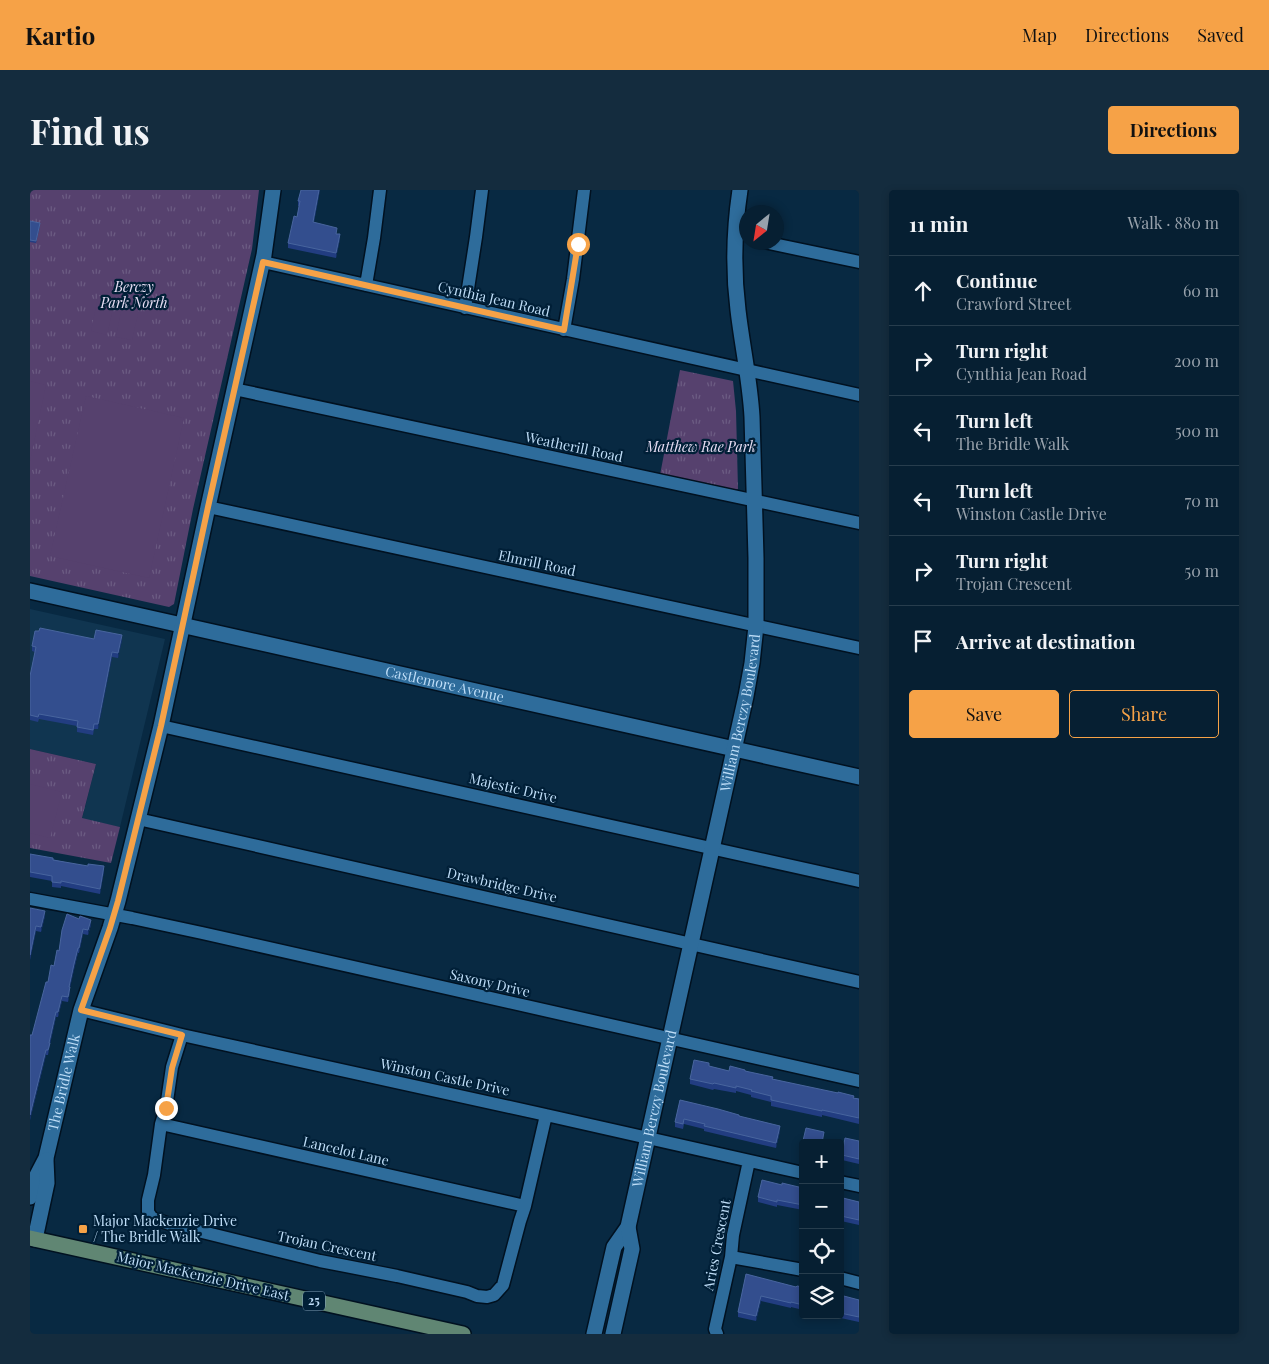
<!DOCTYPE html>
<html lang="en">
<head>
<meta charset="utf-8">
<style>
  :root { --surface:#061f32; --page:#142c3e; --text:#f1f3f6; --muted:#98a2ac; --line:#273d4d; --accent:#f6a247 }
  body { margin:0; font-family:"Playfair Display",serif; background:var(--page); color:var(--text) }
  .controls { position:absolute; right:15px; bottom:15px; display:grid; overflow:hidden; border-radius:5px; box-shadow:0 2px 8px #0003 }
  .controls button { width:45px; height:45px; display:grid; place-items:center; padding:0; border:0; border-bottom:1px solid var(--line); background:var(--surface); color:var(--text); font:25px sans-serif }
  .compass { position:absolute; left:709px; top:15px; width:45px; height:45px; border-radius:50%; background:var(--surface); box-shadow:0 2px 8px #0003; rotate:210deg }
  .stop { position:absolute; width:15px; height:15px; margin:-11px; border:4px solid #f6a247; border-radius:50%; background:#fff }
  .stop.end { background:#f6a247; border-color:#fff; box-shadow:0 1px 5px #0008 }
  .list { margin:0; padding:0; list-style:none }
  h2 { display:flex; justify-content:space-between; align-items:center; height:65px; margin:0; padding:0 20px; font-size:21px }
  h2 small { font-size:16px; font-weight:400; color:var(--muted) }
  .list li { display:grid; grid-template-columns:32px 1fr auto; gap:15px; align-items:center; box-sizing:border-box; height:70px; padding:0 20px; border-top:1px solid var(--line) }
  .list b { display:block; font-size:19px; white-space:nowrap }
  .list p { margin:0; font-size:16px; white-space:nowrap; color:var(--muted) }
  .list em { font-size:16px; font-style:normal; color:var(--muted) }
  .actions { display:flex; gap:10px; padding:15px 20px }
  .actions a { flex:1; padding:11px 0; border:1px solid var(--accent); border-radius:5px; text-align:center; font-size:18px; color:var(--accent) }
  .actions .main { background:var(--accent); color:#111 }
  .icon { flex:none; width:28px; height:28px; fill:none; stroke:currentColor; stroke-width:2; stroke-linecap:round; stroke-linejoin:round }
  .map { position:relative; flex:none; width:829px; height:1144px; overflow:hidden; border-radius:5px }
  header { display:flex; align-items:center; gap:30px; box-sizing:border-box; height:70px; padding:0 25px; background:var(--accent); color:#111 }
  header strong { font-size:24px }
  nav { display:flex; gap:28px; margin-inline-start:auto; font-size:18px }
  .intro { display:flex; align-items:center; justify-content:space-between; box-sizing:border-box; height:120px; padding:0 30px }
  h1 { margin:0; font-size:35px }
  .button { padding:12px 22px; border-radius:5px; background:var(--accent); color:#111; font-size:18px; font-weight:700 }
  main { display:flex; gap:30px; padding:0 30px }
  aside { flex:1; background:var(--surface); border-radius:5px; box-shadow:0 2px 8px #0003 }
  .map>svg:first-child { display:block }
  .built { fill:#103550 }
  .grass { fill:url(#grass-tufts) }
  .garden { fill:#56416e }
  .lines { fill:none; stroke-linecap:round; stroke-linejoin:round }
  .street-casing { stroke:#011120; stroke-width:15 }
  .secondary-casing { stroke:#011120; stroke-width:18 }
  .primary-casing { stroke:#011120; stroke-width:18 }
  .street { stroke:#2e6c9b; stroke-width:12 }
  .secondary { stroke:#2e6c9b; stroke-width:15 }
  .primary { stroke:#608673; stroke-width:15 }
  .wall { fill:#223d81 }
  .shaded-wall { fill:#102e62 }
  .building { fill:#334e8e; stroke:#48659e }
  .route { stroke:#f6a247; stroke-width:6 }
  .poi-dot { fill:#f6a247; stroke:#001f37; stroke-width:2 }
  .labels { text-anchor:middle; stroke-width:4.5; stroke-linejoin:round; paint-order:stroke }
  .shield { fill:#001f37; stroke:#85a4bd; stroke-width:1 }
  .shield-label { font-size:12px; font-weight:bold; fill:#beddf7 }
  .park-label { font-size:14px; font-style:italic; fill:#e8dff5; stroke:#001f37 }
  .street-label { font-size:14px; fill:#beddf7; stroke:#001f37 }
  .poi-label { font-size:14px; fill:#beddf7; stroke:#001f37; text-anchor:start }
</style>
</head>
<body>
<header>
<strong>Kartio</strong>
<nav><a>Map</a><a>Directions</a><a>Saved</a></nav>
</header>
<div class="intro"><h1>Find us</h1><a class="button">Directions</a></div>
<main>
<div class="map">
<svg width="829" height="1144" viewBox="0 0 829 1144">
  <defs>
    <pattern id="grass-tufts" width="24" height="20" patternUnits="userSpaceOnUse" patternTransform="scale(1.25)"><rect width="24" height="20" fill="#56416e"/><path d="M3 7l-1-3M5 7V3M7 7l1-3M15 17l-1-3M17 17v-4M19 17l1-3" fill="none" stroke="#6c5c83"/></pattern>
  </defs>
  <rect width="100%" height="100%" fill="#082942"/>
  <path class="built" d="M 0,419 L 135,449 L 90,637 L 52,629 L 66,574 L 0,559 Z"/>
  <path class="grass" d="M 0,0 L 229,0 L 222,59 L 163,319 L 144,414 L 139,417 L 0,386 Z
    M 650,180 L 703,191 L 706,221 L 708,299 L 705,300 L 630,285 Z
    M 0,559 L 66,574 L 52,628 L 90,637 L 81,673 L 0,658 Z"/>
  <path class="garden" d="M 68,106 L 85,109 L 77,145 L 61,141 Z
    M 93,111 L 110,115 L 102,150 L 86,147 Z
    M 0,191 L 16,195 L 0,271 Z
    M 56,206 L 154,228 L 119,388 L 20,366 Z
    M 0,594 L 32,602 L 20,648 L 0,643 Z"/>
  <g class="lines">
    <g class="street-casing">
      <path id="street" d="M 734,52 L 829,72
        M 233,72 L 829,205
        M 336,95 L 344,48 L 350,0
        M 435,118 L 446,47 L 452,0
        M 534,140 L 543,89 L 554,0
        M 204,199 L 829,333
        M 178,317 L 829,458
        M 131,536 L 829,691
        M 108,629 L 829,792
        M 0,709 L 102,728 L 172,743 L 829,891
        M 51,820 L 152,845 L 516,925 L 773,983
        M 152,845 L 142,877 L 136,918 L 131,934 L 124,985 L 118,1010 L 118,1022 L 122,1028 L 140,1034 L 290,1071 L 367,1086 L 437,1102 L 447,1106 L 457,1107 L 464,1105 L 473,1095 L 490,1031 L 495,1016 L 516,925
        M 131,934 L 495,1016
        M 810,992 L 829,996
        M 701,1067 L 773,1080
        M 810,1088 L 829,1093
        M 687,1144 L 685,1139 L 701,1067 L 703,1045 L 719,971"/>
    </g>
    <g class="secondary-casing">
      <g id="secondary">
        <path id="s1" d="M 0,401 L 829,587"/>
        <path id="s2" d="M 0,1007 L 4,991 L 16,968 L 51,820 L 80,738 L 88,711 L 131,536 L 178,317 L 234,65 L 243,0"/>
        <path d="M 5,1049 L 17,993 L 16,970"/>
        <path id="s3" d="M 564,1144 L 584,1057 L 598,1037 L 716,506 L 722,473 L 726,436 L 726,368 L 722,227 C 720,191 712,155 708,120 C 703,80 704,40 710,0"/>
        <path d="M 583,1144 L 602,1059 L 598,1037"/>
      </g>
    </g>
    <g class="primary-casing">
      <path id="primary" d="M 0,1048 L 433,1144"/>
    </g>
    <use href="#street" class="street"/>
    <use href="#secondary" class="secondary"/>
    <use href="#primary" class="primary"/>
  </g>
  <path class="wall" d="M 271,0 L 290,0 L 284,32 L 307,44 L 310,49 L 306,68 L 258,58 L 258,53 L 267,27 L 269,16 L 268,16 L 268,11 Z
    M 0,31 L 10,36 L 6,53 L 0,52 Z
    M 64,449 L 92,450 L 88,468 L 82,467 L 68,539 L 64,539 L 63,545 L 47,542 L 47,536 L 9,529 L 8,532 L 0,530 L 0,486 L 5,462 L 2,461 L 2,456 Z
    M 0,664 L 74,681 L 70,704 L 31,696 L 31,698 L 22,697 L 22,691 L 0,687 Z
    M 0,718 L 15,726 L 11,742 L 6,741 L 0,770 Z
    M 61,735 L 58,745 L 53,744 L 49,763 L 48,763 L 44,779 L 40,797 L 40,802 L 38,812 L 32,811 L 28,827 L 26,827 L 20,854 L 18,865 L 16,865 L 15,869 L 0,930 L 0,847 L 2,845 L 18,792 L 29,761 L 32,740 Z
    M 679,876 L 699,881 L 715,881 L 743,889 L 829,909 L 829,934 L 792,925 L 792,927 L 741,916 L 741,912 L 721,907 L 721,905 L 706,901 L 706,903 L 684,899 L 683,900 L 660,894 L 660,889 Z
    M 650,910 L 709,926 L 750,941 L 746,958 L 674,941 L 674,939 L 654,934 L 653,939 L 645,937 L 645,932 Z
    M 829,951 L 829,974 L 812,970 L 812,965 Z
    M 752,995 L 773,998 L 773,1020 L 747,1015 L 747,1017 L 728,1012 L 728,1007 Z
    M 810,1006 L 813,1008 L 829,1012 L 829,1035 L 811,1031 L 811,1029 L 810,1029 Z
    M 716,1084 L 766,1097 L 773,1097 L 773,1120 L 761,1117 L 761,1118 L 731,1111 L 726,1131 L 708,1127 L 708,1122 Z
    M 810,1105 L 829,1110 L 829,1132 L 797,1125 L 810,1125 Z"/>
  <path class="shaded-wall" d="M 289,0 L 290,0 L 283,37 L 283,32 Z
    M 310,44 L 310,49 L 306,68 L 306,63 Z
    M 92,445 L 92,450 L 88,468 L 88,463 Z
    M 82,462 L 82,467 L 68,539 L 68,534 Z
    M 74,676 L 74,681 L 70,704 L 70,699 Z
    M 15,721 L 15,726 L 11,742 L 11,737 Z
    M 61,730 L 61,735 L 58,745 L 58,740 Z
    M 6,736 L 6,741 L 0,770 L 2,754 Z
    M 53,739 L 53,744 L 49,763 L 49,758 Z
    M 48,758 L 48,763 L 39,802 L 39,797 Z
    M 40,797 L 40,802 L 38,812 L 38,807 Z
    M 32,806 L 32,811 L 28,827 L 28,822 Z
    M 26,822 L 26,827 L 20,853 L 18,865 L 19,853 Z
    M 16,860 L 16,865 L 0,930 L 0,925 Z
    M 750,936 L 750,941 L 746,958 L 746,953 Z
    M 731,1106 L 731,1111 L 726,1131 L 726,1126 Z"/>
  <path class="building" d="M 271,0 L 289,0 L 283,32 L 307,38 L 306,44 L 310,44 L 306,63 L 258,53 L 264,26 L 267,27 L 270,11 L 268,11 Z
    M 0,31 L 10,33 L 6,51 L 0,50 Z
    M 10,438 L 64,449 L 66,440 L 92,445 L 88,463 L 82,462 L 68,534 L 64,534 L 63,540 L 47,537 L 48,531 L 9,524 L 8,527 L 0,525 L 0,486 L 6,457 L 2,456 L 5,441 L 9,441 Z
    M 0,664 L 23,668 L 23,670 L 58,676 L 58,674 L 74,676 L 70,699 L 31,691 L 31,693 L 22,692 L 22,686 L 0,682 Z
    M 0,718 L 15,721 L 11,737 L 6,736 L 0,765 Z
    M 37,724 L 49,729 L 50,726 L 61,730 L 58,740 L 53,739 L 49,758 L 48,758 L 44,774 L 39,797 L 40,797 L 38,807 L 32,806 L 28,822 L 26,822 L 19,853 L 20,853 L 18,860 L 16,860 L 15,864 L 0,925 L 0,845 L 2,845 L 16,792 L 18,792 L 21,775 L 24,776 L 27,760 L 29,761 L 32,740 Z
    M 664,870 L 679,873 L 679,876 L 699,881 L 700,876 L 715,880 L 715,881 L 743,887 L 742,889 L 808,903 L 808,902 L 824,906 L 823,908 L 829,909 L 829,928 L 792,920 L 792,921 L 741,910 L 741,906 L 721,901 L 722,900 L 706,896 L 706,898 L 684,893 L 683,894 L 660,889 Z
    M 650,910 L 688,919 L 709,925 L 709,926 L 750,936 L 746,953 L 674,936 L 675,934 L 654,929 L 653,934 L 645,932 Z
    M 776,938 L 794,942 L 792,953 L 773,953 L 773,955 L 772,955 Z
    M 815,948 L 829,951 L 829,969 L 812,965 Z
    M 732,990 L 752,995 L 752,993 L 773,998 L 773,1015 L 747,1010 L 747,1012 L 728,1007 Z
    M 810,1006 L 814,1007 L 813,1008 L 829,1012 L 829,1030 L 811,1026 L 812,1024 L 810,1024 Z
    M 716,1084 L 766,1097 L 767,1096 L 773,1097 L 773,1115 L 761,1112 L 761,1113 L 731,1106 L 726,1126 L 708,1122 Z
    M 810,1105 L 829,1110 L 829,1127 L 810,1123 Z"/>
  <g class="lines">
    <path class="route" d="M 136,918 L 142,878 L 152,845 L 51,820 L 80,738 L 88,711 L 131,536 L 178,317 L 233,72 L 534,140 L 548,54"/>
  </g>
  <rect class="poi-dot" x="48" y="1034" width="10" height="10" rx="2.5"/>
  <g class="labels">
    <rect class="shield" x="273" y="1101.5" width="22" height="19" rx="4"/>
    <g class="shield-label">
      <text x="284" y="1115">25</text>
    </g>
    <g class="park-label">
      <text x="104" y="102">Berczy<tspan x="104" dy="16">Park North</tspan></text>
      <text x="671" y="262">Matthew Rae Park</text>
    </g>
    <g class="street-label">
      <text transform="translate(464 109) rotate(13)" y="5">Cynthia Jean Road</text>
      <text transform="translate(544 257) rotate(12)" y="5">Weatherill Road</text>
      <text transform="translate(507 373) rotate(12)" y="5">Elmrill Road</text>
      <text dy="5" stroke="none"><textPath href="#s1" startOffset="425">Castlemore Avenue</textPath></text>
      <text dy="5" stroke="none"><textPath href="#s3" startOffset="640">William Berczy Boulevard</textPath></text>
      <text transform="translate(483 598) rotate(13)" y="5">Majestic Drive</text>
      <text transform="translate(472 695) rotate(13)" y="5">Drawbridge Drive</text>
      <text transform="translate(460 793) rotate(13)" y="5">Saxony Drive</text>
      <text transform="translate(415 887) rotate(12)" y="5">Winston Castle Drive</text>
      <text dy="5" stroke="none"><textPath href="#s2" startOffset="120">The Bridle Walk</textPath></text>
      <text dy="5" stroke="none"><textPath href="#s3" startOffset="235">William Berczy Boulevard</textPath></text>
      <text transform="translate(316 961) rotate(13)" y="5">Lancelot Lane</text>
      <text transform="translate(687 1055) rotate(-79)" y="5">Aries Crescent</text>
      <text transform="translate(297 1056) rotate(12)" y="5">Trojan Crescent</text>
      <text transform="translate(173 1086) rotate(13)" y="5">Major MacKenzie Drive East</text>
    </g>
    <g class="poi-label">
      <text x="63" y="1036">Major Mackenzie Drive<tspan x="63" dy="16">/ The Bridle Walk</tspan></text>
    </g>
  </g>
</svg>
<div class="controls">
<button>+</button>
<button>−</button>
<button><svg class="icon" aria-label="locate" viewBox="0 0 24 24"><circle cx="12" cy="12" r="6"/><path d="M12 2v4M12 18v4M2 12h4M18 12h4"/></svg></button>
<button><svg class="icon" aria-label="layers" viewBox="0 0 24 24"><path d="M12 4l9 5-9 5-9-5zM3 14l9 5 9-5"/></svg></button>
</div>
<svg class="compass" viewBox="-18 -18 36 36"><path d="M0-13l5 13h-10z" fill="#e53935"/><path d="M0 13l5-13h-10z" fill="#98a2ac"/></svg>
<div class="stop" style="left:548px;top:54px"></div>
<div class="stop end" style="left:136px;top:918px"></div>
</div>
<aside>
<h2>11 min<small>Walk · 880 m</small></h2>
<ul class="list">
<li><svg class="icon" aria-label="ahead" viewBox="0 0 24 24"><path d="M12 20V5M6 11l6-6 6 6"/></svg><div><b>Continue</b><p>Crawford Street</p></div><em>60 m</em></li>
<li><svg class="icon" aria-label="right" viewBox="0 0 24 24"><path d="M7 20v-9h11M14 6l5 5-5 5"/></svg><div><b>Turn right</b><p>Cynthia Jean Road</p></div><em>200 m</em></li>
<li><svg class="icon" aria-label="left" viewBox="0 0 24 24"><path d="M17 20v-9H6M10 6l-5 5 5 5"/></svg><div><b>Turn left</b><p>The Bridle Walk</p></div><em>500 m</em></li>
<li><svg class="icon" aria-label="left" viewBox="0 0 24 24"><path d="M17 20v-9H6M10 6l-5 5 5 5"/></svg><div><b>Turn left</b><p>Winston Castle Drive</p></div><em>70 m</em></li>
<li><svg class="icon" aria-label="right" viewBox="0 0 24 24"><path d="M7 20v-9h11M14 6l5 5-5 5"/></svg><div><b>Turn right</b><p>Trojan Crescent</p></div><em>50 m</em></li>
<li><svg class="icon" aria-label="arrive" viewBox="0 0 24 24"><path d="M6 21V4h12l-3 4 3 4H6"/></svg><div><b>Arrive at destination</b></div></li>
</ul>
<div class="actions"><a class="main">Save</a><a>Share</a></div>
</aside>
</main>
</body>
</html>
